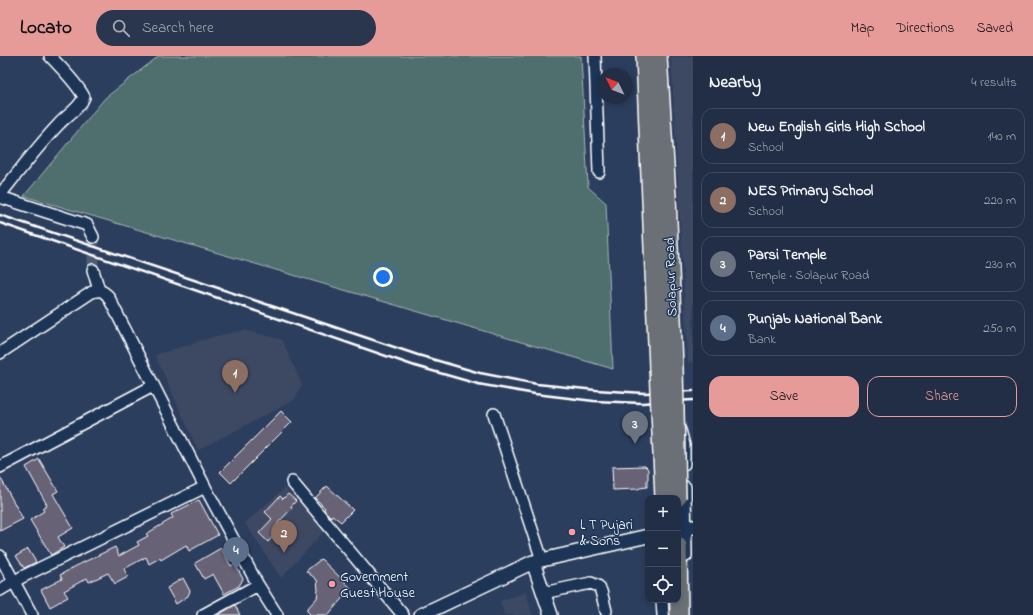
<!DOCTYPE html>
<html lang="en">
<head>
<meta charset="utf-8">
<style>
  :root { --surface:#212e46; --page:#29364d; --text:#f1f3f6; --muted:#a2a8b3; --line:#3e4a5f; --accent:#e69b98 }
  body { margin:0; font-family:"Indie Flower",sans-serif; background:var(--page); color:var(--text) }
  .controls { position:absolute; right:12px; bottom:12px; display:grid; overflow:hidden; border-radius:8px; box-shadow:0 2px 6px #0003 }
  .controls button { width:36px; height:36px; display:grid; place-items:center; padding:0; border:0; border-bottom:1px solid var(--line); background:var(--surface); color:var(--text); font:20px sans-serif }
  .compass { position:absolute; left:597px; top:12px; width:36px; height:36px; border-radius:50%; background:var(--surface); box-shadow:0 2px 6px #0003; rotate:313deg }
  .you { position:absolute; left:383px; top:221px; width:14px; height:14px; margin:-10px; border:3px solid #fff; border-radius:50%; background:#1a73e8; box-shadow:0 0 0 6px #1a73e833 }
  .badge { display:grid; place-items:center; width:26px; height:26px; border-radius:50%; background:var(--accent); color:#fff; font-size:13px; font-weight:700 }
  .pin { position:absolute; translate:-50% -33px; filter:drop-shadow(0 1px 2px #0008) }
  .pin::after { content:''; position:absolute; top:21px; width:14px; height:12px; background:inherit; clip-path:polygon(0 0,100% 0,50% 100%) }
  .list { margin:0; padding:0; list-style:none }
  h2 { display:flex; justify-content:space-between; align-items:center; height:52px; margin:0; padding:0 16px; font-size:17px }
  h2 small { font-size:13px; font-weight:400; color:var(--muted) }
  .list li { display:grid; grid-template-columns:26px 1fr auto; gap:12px; align-items:center; box-sizing:border-box; height:56px; margin:0 8px 8px; padding:0 8px; border:1px solid var(--line); border-radius:12px }
  .list b { display:block; font-size:15px; white-space:nowrap }
  .list p { margin:0; font-size:13px; white-space:nowrap; color:var(--muted) }
  .list em { font-size:13px; font-style:normal; color:var(--muted) }
  .actions { display:flex; gap:8px; padding:12px 16px }
  .actions a { flex:1; padding:9px 0; border:1px solid var(--accent); border-radius:12px; text-align:center; font-size:14px; color:var(--accent) }
  .actions .main { background:var(--accent); color:#111 }
  .icon { flex:none; width:22px; height:22px; fill:none; stroke:currentColor; stroke-width:2; stroke-linecap:round; stroke-linejoin:round }
  .map { position:relative; flex:none; width:693px; height:559px; overflow:hidden }
  header { display:flex; align-items:center; gap:24px; box-sizing:border-box; height:56px; padding:0 20px; background:var(--accent); color:#111 }
  header strong { font-size:19px }
  nav { display:flex; gap:22px; margin-inline-start:auto; font-size:14px }
  .search { width:280px; height:36px; background:var(--page); display:flex; align-items:center; gap:10px; box-sizing:border-box; padding:0 14px; border-radius:22px; color:var(--muted); font-size:15px }
  main { display:flex }
  aside { flex:1; background:var(--surface) }
  .map>svg:first-child { display:block }
  .built { fill:#3e4964 }
  .green { fill:#4f6e6e; stroke:#a7b6b6 }
  .building { fill:#686276; stroke:#fff }
  .lines { fill:none; stroke-linecap:round; stroke-linejoin:round }
  .minor-tunnel { stroke:#4c5b75; stroke-width:11; stroke-dasharray:11 5.5; stroke-linecap:butt }
  .minor-casing { stroke:#fff; stroke-width:14 }
  .tertiary-casing { stroke:#fff; stroke-width:16 }
  .primary-casing { stroke:#fff; stroke-width:20 }
  .minor { stroke:#1d3557; stroke-width:11 }
  .tertiary { stroke:#1d3557; stroke-width:13 }
  .primary { stroke:#6b6f75; stroke-width:17 }
  .rail { stroke:#fff; stroke-width:2.5 }
  .primary-bridge-casing { stroke:#fff; stroke-width:20; stroke-linecap:butt }
  .primary-bridge { stroke:#6b6f75; stroke-width:17 }
  .poi-dot { fill:#ff9aa2; stroke:#1d3557; stroke-width:1.5 }
  .labels { text-anchor:middle; stroke-width:3; stroke-linejoin:round; paint-order:stroke }
  .street-label { font-size:14px; fill:#fff; stroke:#1d3557 }
  .poi-label { font-size:14px; fill:#fff; stroke:#1d3557; text-anchor:start }
</style>
</head>
<body>
<header>
<strong>Locato</strong>
<div class="search"><svg class="icon" aria-label="search" viewBox="0 0 24 24"><circle cx="10" cy="10" r="6"/><path d="M15 15l6 6"/></svg>Search here</div>
<nav><a>Map</a><a>Directions</a><a>Saved</a></nav>
</header>
<main>
<div class="map">
<svg width="693" height="559" viewBox="0 0 693 559">
  <rect width="100%" height="100%" fill="#2c3e5d"/>
  <filter id="ink" filterUnits="userSpaceOnUse"><feTurbulence type="fractalNoise" baseFrequency=".025" numOctaves="2"/><feDisplacementMap in="SourceGraphic" scale="8" xChannelSelector="R" yChannelSelector="G"/><feConvolveMatrix kernelMatrix="1 2 1 2 8 2 1 2 1" color-interpolation-filters="sRGB"/></filter>
  <g filter="url(#ink)">
    <path class="built" d="M 671,0 L 693,0 L 693,306 L 688,307 Z
      M 245,274 L 282,284 L 302,329 L 294,344 L 198,394 L 155,299 L 216,280 Z
      M 285,432 L 326,473 L 281,522 L 245,467 Z
      M 526,536 L 532,559 L 504,559 L 500,545 Z"/>
    <path class="green" d="M 159,0 L 581,0 L 588,131 L 606,147 L 613,313 L 24,140 L 105,42 Z"/>
    <path class="building" d="M 281,355 L 292,366 L 231,427 L 220,416 Z
      M 39,403 L 58,435 L 53,438 L 73,472 L 58,481 L 64,491 L 51,499 L 30,464 L 44,455 L 42,452 L 47,449 L 26,411 Z
      M 645,410 L 648,413 L 648,423 L 647,424 L 647,431 L 640,432 L 638,433 L 613,434 L 612,411 Z
      M 0,421 L 23,463 L 0,475 Z
      M 327,430 L 353,454 L 341,466 L 332,459 L 331,461 L 324,454 L 325,452 L 315,442 Z
      M 288,438 L 296,445 L 291,450 L 292,452 L 277,468 L 282,471 L 268,486 L 259,477 L 272,463 L 265,456 L 280,440 L 283,443 Z
      M 199,444 L 218,479 L 189,495 L 186,489 L 161,504 L 160,502 L 149,508 L 146,501 L 124,513 L 128,521 L 115,528 L 108,517 L 89,526 L 87,522 L 64,535 L 68,541 L 50,551 L 41,534 L 62,523 L 60,519 L 76,510 L 115,491 L 119,500 L 139,489 L 137,486 L 148,480 L 146,478 L 173,462 L 171,458 Z
      M 221,492 L 231,510 L 235,508 L 243,523 L 239,530 L 224,538 L 213,518 L 204,523 L 195,507 Z
      M 28,493 L 36,506 L 24,512 L 16,500 Z
      M 321,503 L 351,532 L 328,559 L 311,559 L 306,554 L 317,542 L 318,534 L 317,524 L 306,515 Z
      M 183,522 L 190,535 L 188,540 L 176,548 L 167,532 Z
      M 235,549 L 240,559 L 218,559 Z"/>
    <g class="lines">
      <path class="minor-tunnel" d="M 93,181 L 93,214"/>
      <g class="minor-casing">
        <path id="minor" d="M 595,0 L 599,116
          M 0,139 C 19,115 38,90 59,68 C 67,59 80,52 84,41 C 76,26 62,13 50,0
          M 0,141 L 87,169 L 93,181
          M 93,214 L 99,234
          M 0,297 L 92,236 C 100,234 102,234 108,240 L 205,431
          M 494,358 L 542,504
          M 680,374 L 684,389 L 684,408
          M 0,411 L 153,330
          M 292,426 L 403,559
          M 685,431 L 686,500
          M 0,500 L 32,559
          M 0,534 L 22,521 L 205,431 L 258,529 L 277,559
          M 543,537 L 591,527 L 598,530 L 601,535 L 606,555
          M 662,544 L 663,559
          M 203,559 L 258,529"/>
      </g>
      <g class="tertiary-casing">
        <path id="tertiary" d="M 678,473 L 693,471
          M 533,506 L 551,559
          M 421,559 L 533,506 L 648,480"/>
      </g>
      <g class="primary-casing">
        <path id="primary" d="M 645,0 L 658,312
          M 658,0 L 667,140 L 674,311
          M 678,490 L 679,559"/>
      </g>
      <use href="#minor" class="minor"/>
      <use href="#tertiary" class="tertiary"/>
      <use href="#primary" class="primary"/>
      <path class="rail" d="M 0,159 L 418,299 L 480,317 L 537,328 L 596,334 L 644,337 L 693,335
        M 0,167 L 415,310 L 478,328 L 535,338 L 594,345 L 642,347 L 693,344"/>
      <g class="primary-bridge-casing">
        <path id="primary-bridge" d="M 674,311 L 677,442
          M 658,312 L 664,442"/>
      </g>
      <use href="#primary-bridge" class="primary-bridge"/>
    </g>
  </g>
  <g class="poi-dot">
    <circle cx="572" cy="476" r="4"/>
    <circle cx="332" cy="528" r="4"/>
  </g>
  <g class="labels">
    <g class="street-label">
      <text transform="translate(670 221) rotate(-92)" y="5">Solapur Road</text>
    </g>
    <g class="poi-label">
      <text x="580" y="473">L T Pujari<tspan x="580" dy="16">&amp; Sons</tspan></text>
      <text x="340" y="525">Government<tspan x="340" dy="16">Guest House</tspan></text>
    </g>
  </g>
</svg>
<div class="controls">
<button>+</button>
<button>−</button>
<button><svg class="icon" aria-label="locate" viewBox="0 0 24 24"><circle cx="12" cy="12" r="6"/><path d="M12 2v4M12 18v4M2 12h4M18 12h4"/></svg></button>
</div>
<svg class="compass" viewBox="-18 -18 36 36"><path d="M0-13l5 13h-10z" fill="#e53935"/><path d="M0 13l5-13h-10z" fill="#a2a8b3"/></svg>
<div class="you"></div>
<div class="pin badge" style="left:235px;top:337px;background:#8d6e63">1</div>
<div class="pin badge" style="left:284px;top:497px;background:#8d6e63">2</div>
<div class="pin badge" style="left:635px;top:388px;background:#6b7280">3</div>
<div class="pin badge" style="left:236px;top:514px;background:#5c6f8a">4</div>
</div>
<aside>
<h2>Nearby<small>4 results</small></h2>
<ul class="list">
<li><span class="badge" style="background:#8d6e63">1</span><div><b>New English Girls High School</b><p>School</p></div><em>140 m</em></li>
<li><span class="badge" style="background:#8d6e63">2</span><div><b>NES Primary School</b><p>School</p></div><em>220 m</em></li>
<li><span class="badge" style="background:#6b7280">3</span><div><b>Parsi Temple</b><p>Temple · Solapur Road</p></div><em>230 m</em></li>
<li><span class="badge" style="background:#5c6f8a">4</span><div><b>Punjab National Bank</b><p>Bank</p></div><em>250 m</em></li>
</ul>
<div class="actions"><a class="main">Save</a><a>Share</a></div>
</aside>
</main>
</body>
</html>
